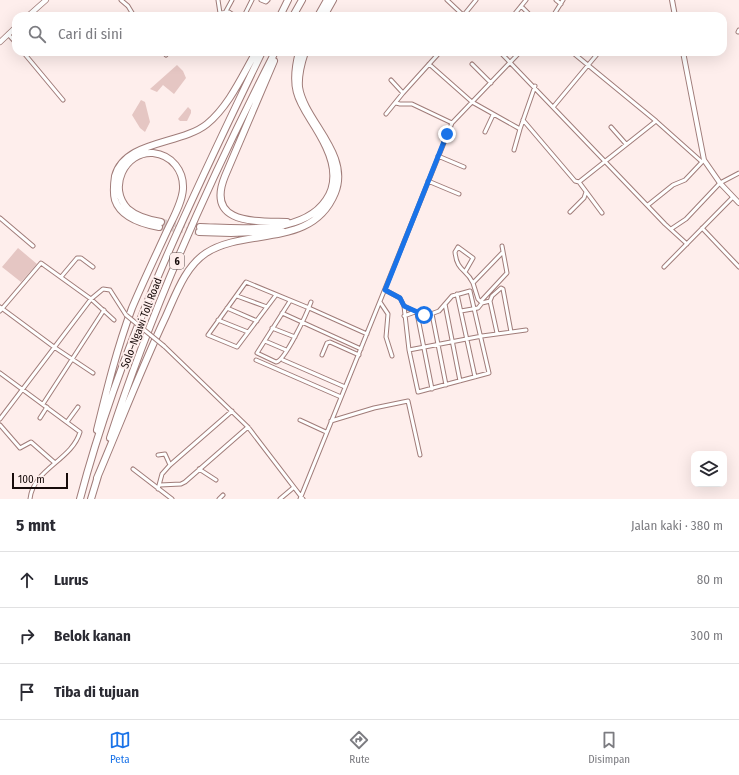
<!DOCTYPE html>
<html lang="id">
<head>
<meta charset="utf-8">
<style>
  :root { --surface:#fff; --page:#f7f7f7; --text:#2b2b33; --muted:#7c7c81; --line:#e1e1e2; --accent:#1a73e8 }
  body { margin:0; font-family:"Fira Sans Condensed",sans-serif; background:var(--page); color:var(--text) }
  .controls { position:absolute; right:12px; bottom:12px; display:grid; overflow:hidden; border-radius:8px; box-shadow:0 4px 16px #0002 }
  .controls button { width:36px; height:36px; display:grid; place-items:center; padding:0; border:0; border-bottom:1px solid var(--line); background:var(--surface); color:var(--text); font:20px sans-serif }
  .scale { position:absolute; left:12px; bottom:10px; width:56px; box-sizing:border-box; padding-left:4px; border:2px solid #170b0a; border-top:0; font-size:11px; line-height:14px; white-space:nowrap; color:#170b0a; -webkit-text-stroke:3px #feeeec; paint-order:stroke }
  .stop { position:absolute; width:12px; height:12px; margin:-9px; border:3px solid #1a73e8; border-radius:50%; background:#fff }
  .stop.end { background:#1a73e8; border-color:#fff; box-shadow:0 1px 4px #0008 }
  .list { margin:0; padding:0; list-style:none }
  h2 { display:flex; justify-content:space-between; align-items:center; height:52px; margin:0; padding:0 16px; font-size:17px }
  h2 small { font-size:13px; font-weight:400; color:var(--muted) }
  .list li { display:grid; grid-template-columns:26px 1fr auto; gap:12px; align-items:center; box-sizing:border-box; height:56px; padding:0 16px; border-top:1px solid var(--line) }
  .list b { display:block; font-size:15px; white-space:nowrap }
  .list em { font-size:13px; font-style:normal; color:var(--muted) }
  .icon { flex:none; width:22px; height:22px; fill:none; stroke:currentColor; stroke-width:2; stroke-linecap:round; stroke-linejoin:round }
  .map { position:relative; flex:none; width:739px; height:499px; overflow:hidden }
  .search { position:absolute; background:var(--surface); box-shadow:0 4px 16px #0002; left:12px; right:12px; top:12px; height:44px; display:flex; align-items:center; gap:10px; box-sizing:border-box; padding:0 14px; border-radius:12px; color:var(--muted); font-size:15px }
  .sheet { height:220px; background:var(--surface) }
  nav { display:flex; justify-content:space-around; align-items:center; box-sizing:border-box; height:56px; border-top:1px solid var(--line); background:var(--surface); font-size:11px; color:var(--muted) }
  nav a { display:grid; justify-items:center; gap:2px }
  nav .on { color:var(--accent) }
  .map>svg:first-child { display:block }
  .green { fill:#e5c6c3 }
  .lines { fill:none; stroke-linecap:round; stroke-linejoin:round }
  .motorway-tunnel { stroke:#dbccca; stroke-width:6; stroke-dasharray:6 3; stroke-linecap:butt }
  .minor-casing { stroke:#a07c79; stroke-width:5 }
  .tertiary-casing { stroke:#a07c79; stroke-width:6 }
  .secondary-casing { stroke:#a07c79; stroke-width:6 }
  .motorway-casing { stroke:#a07c79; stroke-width:8 }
  .minor { stroke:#fff; stroke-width:3 }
  .tertiary { stroke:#fff; stroke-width:4 }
  .secondary { stroke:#fff; stroke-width:4.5 }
  .motorway { stroke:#fff; stroke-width:6 }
  .minor-bridge-casing { stroke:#a07c79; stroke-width:5; stroke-linecap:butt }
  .minor-bridge { stroke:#fff; stroke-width:3 }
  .route { stroke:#1a73e8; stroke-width:5 }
  .labels { text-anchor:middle; stroke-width:4; stroke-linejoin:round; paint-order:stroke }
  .shield { fill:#feeeec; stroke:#5c4f4e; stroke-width:1 }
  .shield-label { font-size:10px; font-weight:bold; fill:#170b0a }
  .street-label { font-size:11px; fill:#170b0a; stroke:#feeeec }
</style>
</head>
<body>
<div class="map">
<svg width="739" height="499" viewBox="0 0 739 499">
  <rect width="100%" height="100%" fill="#feeeec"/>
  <path class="green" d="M 177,65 L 183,71 L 186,78 L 174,94 L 163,85 L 157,92 L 150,89 Z
    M 141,100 L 145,102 L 150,122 L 145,132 L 140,128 L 132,115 Z
    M 188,107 L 191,110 L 191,113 L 187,121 L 180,121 L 178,119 Z
    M 18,248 L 37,264 L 21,282 L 2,267 Z"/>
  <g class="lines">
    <path class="motorway-tunnel" d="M 161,222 L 200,227
      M 159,227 L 199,232"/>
    <g class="minor-casing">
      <path id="minor" d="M 121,0 L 128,6 L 134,16
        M 218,0 L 220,13 L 229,12 L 235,16
        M 261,0 L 266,2 L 268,0
        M 447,0 L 464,16
        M 556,0 L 561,4
        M 521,6 L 531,16
        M 225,13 L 232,0
        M 244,16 L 252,0
        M 463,16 L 476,0
        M 513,16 L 526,0
        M 553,16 L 563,0
        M 738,32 L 739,30
        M 8,34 L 16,43
        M 23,52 L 63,100
        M 163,52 L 166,55
        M 500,52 L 665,224 L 687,244
        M 572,52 L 656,121 L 702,162
        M 429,64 L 472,102 L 520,129 L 535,86
        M 472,64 L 491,83
        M 391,80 L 403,93
        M 396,103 L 400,104 L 412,104 L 452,123
        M 554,106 L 599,52
        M 386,114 L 403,93 L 440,52
        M 523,120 L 575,181 L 579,182 L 602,213
        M 611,127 L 626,144
        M 485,132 L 493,115
        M 514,150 L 520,129
        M 438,156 L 464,167
        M 428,181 L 459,194
        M 579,182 L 656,121
        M 648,205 L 673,185 L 685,180 L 703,161
        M 570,212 L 584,198 L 586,192
        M 0,218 L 33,246
        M 702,228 L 739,267
        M 671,229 L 686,219 L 720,183 L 739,173
        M 664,267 L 733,197
        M 465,272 L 473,258 L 458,247 L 455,252 C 457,272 466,268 473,283
        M 61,277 L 77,258 L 81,258 L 93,267
        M 385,290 L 400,298 L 404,306 L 417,313 L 428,315 L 439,311 L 452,296 L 470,291 L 489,373 L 418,392 L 409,350 L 404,306
        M 457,294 L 475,377
        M 276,295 L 237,347 L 208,335 L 246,282 L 309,308 L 367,334
        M 237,296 L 267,307
        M 290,301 L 257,353 L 276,362 C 285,361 307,313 311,302
        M 481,301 L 507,273 L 502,246
        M 490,301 L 492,296 L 501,288 L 503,289 L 511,332
        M 380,302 L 388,314 L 386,337 L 392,356
        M 482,303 L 478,299 L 473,283 L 502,253
        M 445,304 L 460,381
        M 0,307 L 54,347 L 93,373
        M 227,308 L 257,321
        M 0,311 L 41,263 L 91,299 L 103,289 L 110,290 L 126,315
        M 461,311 L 478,308 L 482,303 L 490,301 L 497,333
        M 282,313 L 361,349
        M 417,313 L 432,389
        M 432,314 L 446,385
        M 404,316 L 415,312
        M 218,320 L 248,332
        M 272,328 L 295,337
        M 265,341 L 286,350
        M 164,346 L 248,427 L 303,499
        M 409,350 L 482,336 L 526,330
        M 322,355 L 327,343 L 330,342 L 359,355
        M 256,360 L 341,397
        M 283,360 L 345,387
        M 0,373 L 80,432 C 72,460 33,469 30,499
        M 43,404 L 104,310
        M 40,418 L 47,407
        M 0,419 L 91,299 L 114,320
        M 300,420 L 326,432
        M 331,421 L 374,408 L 408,401 L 420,455
        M 67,422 L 78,407
        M 0,425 L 20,448 L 31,442 L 55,463
        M 158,455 L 165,454 L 170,465
        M 133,469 L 172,499
        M 199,469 L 216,480
        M 160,485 L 181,484 L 185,482 L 248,427
        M 158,489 L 162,474 L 170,465 L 232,411
        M 219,499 L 223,495
        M 280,499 L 293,488
        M 300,499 L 452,123 L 520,52"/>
    </g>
    <g class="tertiary-casing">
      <path id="tertiary" d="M 672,0 L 675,16
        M 683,52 L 704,160 L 720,183 L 739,203"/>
    </g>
    <g class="secondary-casing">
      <path id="secondary" d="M 28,16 L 46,0
        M 0,42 L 16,27"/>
    </g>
    <g class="motorway-casing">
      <path id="motorway" d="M 280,16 L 288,0
        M 293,16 L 302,0
        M 318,16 L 327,0
        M 324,16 L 333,0
        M 274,61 L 225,176 C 205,225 256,221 287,222
        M 159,227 C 142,224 121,218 115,200 C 113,193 114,183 115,176 C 125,140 181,145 207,124 C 229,106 242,76 256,52
        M 200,227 C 238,228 302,236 326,200 C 337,184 334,164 326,147 C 308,108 286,101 299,52
        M 199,232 L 231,233 L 282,231
        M 97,430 C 107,389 117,348 132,308 C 143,282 155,257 167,231 C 173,218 182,203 183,189 C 184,171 172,155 153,153 C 125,151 107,188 128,209 C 137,217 149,220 161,222
        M 110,438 C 153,305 211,177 275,52
        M 97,478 C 120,424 141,369 166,316 C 176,294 185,267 206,253 C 246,227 312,249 335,193 C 351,154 304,121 299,87 C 298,75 301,64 305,52
        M 80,499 C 121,343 192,197 262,52
        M 91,499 L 98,476"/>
    </g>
    <use href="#minor" class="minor"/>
    <use href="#tertiary" class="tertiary"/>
    <use href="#secondary" class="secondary"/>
    <use href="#motorway" class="motorway"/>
    <g class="minor-bridge-casing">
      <path id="minor-bridge" d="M 126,315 L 164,346"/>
    </g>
    <use href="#minor-bridge" class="minor-bridge"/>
  </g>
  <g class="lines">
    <path class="route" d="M 424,315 L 404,306 L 400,298 L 385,290 L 447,134"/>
  </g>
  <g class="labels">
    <rect class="shield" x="170" y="253" width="14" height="16" rx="3"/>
    <g class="shield-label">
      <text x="177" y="265">6</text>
    </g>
    <g class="street-label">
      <text transform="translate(141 323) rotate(-69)" y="4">Solo–Ngawi Toll Road</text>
    </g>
  </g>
</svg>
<div class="controls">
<button><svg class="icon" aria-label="layers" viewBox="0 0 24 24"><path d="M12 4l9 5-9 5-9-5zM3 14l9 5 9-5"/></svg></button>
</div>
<div class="scale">100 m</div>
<div class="stop" style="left:424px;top:315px"></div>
<div class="stop end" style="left:447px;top:134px"></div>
<div class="search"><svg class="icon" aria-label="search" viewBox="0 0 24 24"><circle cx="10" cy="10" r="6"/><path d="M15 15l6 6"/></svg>Cari di sini</div>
</div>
<section class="sheet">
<h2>5 mnt<small>Jalan kaki · 380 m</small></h2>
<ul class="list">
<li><svg class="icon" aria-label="ahead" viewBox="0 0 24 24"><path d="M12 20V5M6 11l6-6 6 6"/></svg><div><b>Lurus</b></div><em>80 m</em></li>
<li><svg class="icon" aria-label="right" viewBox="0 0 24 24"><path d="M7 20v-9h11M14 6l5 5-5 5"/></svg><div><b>Belok kanan</b></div><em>300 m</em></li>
<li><svg class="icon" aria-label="arrive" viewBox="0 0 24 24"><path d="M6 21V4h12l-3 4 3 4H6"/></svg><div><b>Tiba di tujuan</b></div></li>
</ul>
</section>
<nav>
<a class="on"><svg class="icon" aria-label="map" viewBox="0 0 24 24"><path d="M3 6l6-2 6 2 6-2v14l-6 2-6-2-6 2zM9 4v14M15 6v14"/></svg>Peta</a>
<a><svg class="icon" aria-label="directions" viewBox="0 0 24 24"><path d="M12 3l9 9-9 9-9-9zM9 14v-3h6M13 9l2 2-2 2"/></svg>Rute</a>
<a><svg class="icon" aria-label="saved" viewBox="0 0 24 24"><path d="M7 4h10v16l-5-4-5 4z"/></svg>Disimpan</a>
</nav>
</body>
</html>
